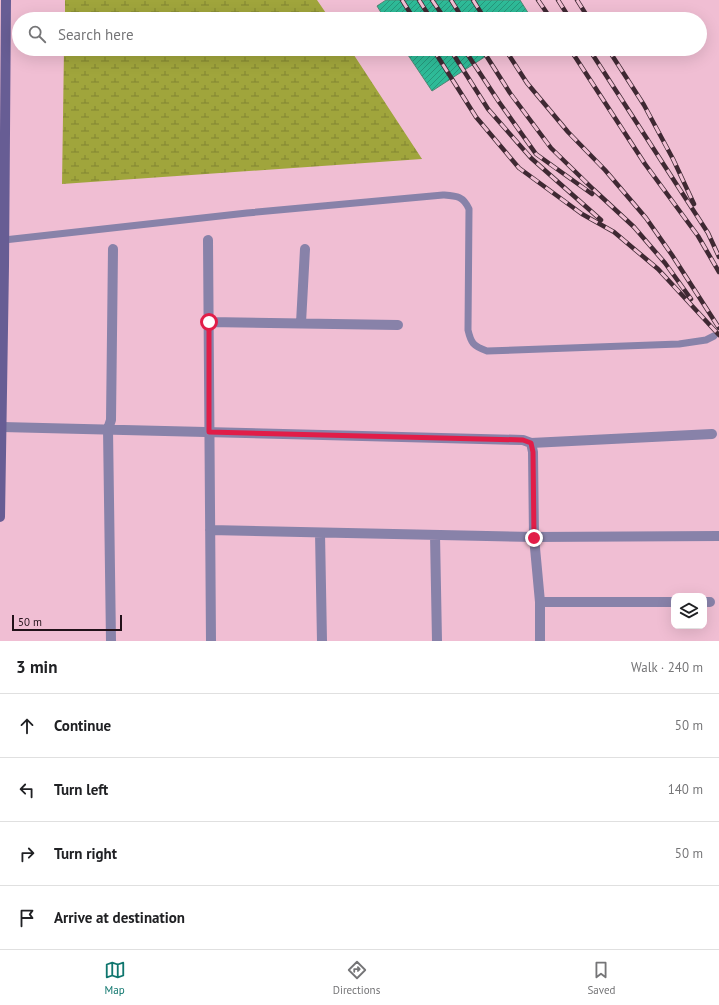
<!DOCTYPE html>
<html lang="en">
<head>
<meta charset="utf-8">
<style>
  :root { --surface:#fff; --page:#f6f6f6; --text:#202124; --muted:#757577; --line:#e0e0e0; --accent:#0f766e }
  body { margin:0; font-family:"PT Sans",sans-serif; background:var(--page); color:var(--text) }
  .controls { position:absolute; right:12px; bottom:12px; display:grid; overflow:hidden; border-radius:8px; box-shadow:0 4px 16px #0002 }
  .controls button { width:36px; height:36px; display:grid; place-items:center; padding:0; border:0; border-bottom:1px solid var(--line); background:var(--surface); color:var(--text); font:20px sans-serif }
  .scale { position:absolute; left:12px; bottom:10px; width:110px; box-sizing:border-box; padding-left:4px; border:2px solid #221119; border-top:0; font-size:11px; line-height:14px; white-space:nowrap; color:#221119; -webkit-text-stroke:3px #f0bed3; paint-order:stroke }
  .stop { position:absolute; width:12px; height:12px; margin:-9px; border:3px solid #e11d48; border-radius:50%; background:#fff }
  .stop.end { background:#e11d48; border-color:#fff; box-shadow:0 1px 4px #0008 }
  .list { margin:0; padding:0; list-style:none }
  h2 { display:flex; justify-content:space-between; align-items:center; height:52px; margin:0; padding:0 16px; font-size:17px }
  h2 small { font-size:13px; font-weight:400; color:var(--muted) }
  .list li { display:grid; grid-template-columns:26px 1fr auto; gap:12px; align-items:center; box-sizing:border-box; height:64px; padding:0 16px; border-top:1px solid var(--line) }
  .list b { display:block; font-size:15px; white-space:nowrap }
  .list em { font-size:13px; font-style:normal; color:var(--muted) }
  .icon { flex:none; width:22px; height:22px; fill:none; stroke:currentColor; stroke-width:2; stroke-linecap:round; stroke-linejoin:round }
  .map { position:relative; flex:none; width:719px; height:641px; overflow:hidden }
  .search { position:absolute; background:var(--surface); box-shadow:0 4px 16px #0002; left:12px; right:12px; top:12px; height:44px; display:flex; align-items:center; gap:10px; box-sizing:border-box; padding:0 14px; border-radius:22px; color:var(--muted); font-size:15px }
  .sheet { height:308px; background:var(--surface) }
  nav { display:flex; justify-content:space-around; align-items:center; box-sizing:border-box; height:56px; border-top:1px solid var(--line); background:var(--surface); font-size:11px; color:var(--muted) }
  nav a { display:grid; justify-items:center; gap:2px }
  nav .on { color:var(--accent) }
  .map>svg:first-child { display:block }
  .wetland { fill:url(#wetland-marsh) }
  .building { fill:url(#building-hatch); stroke:#518574 }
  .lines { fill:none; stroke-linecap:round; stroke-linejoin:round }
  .lane { stroke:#8882a9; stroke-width:7 }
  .street { stroke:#8882a9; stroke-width:10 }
  .secondary { stroke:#675d94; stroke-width:10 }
  .rail-casing { stroke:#3f2933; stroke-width:4.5 }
  .rail { stroke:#f0bed3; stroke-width:3; stroke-dasharray:9; stroke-linecap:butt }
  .route { stroke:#e11d48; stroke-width:5 }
</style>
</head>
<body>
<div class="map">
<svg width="719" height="641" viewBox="0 0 719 641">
  <defs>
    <pattern id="wetland-marsh" width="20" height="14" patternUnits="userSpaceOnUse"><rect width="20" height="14" fill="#a0a53c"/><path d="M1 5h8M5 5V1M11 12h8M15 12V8" fill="none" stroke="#828532"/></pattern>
    <pattern id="building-hatch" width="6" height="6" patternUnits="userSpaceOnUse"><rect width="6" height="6" fill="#2ebb98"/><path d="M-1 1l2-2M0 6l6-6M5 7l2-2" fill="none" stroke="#27977b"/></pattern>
  </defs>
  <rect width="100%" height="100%" fill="#f0bed3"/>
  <path class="wetland" d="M 65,0 L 317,0 L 330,19 L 65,19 Z
    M 64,49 L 350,49 L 422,159 L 62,184 Z"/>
  <path class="building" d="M 386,0 L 520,0 L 532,19 L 385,19 L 377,6 Z
    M 404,49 L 497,49 L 432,91 Z"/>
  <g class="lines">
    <path class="lane" d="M 4,240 L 247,213 L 443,195 C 457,196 463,196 469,209 L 468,330 C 471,343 473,346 487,351 L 679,344 L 706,340 L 714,336"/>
    <path class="street" d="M 208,240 L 211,641
      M 209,322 L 398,325
      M 301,323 L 305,249
      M 2,427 L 523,440 L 531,443 L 533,452 L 534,537 L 540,602 L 540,641
      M 531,443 L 712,434
      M 210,530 L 534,537 L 719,536
      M 320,533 L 322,641
      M 435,535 L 437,641
      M 540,602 L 674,602
      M 704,602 L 710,602
      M 111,641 L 108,429 L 111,420 L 113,249"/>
    <path class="secondary" d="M 0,517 L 4,266 L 6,0"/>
    <g class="rail-casing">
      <path id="rail" d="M 402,0 L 414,19
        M 419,0 L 431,19
        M 432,0 L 445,19
        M 451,0 L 463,19
        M 473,0 L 485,19
        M 538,0 L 551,19
        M 558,0 L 570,19
        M 577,0 L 589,19
        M 433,49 L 476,117 L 519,168 L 582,214 L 614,232 L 658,269 L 719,335
        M 450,49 L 488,109 L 531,158 L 601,220
        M 464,49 L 499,102 L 536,154 L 592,194
        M 482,49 L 510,93 L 551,148 L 593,189 L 634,227 L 665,263 L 691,299
        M 505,49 L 527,83 L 568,132 L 605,170 L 646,218 L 672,255 L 719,328
        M 570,49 L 645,164 L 698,236 L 719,272
        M 589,49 L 708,233 L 719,257
        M 608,49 L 644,105 L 673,159 L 694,204"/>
    </g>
    <use href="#rail" class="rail"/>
  </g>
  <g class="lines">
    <path class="route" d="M 209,322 L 209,432 L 523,440 L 531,443 L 533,452 L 534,538"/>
  </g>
</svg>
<div class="controls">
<button><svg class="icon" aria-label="layers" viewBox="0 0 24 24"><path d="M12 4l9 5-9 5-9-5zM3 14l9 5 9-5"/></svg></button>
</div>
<div class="scale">50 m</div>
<div class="stop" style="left:209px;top:322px"></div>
<div class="stop end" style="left:534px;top:538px"></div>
<div class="search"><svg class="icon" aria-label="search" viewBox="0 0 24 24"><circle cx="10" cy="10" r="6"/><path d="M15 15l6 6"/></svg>Search here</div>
</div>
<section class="sheet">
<h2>3 min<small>Walk · 240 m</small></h2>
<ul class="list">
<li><svg class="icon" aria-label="ahead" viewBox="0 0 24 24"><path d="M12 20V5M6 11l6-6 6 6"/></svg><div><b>Continue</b></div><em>50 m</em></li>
<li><svg class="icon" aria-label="left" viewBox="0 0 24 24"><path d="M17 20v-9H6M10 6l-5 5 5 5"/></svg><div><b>Turn left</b></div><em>140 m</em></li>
<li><svg class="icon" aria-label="right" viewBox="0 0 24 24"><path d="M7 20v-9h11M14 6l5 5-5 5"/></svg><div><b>Turn right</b></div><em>50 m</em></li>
<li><svg class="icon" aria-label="arrive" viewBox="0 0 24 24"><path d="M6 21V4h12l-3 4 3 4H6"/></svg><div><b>Arrive at destination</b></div></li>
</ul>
</section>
<nav>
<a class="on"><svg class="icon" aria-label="map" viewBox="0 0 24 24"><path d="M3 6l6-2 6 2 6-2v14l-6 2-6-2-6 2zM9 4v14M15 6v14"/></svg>Map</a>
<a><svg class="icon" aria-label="directions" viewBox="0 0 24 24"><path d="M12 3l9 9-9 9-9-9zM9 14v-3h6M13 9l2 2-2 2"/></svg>Directions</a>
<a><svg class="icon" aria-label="saved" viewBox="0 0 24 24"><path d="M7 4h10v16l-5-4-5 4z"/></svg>Saved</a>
</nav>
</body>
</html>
